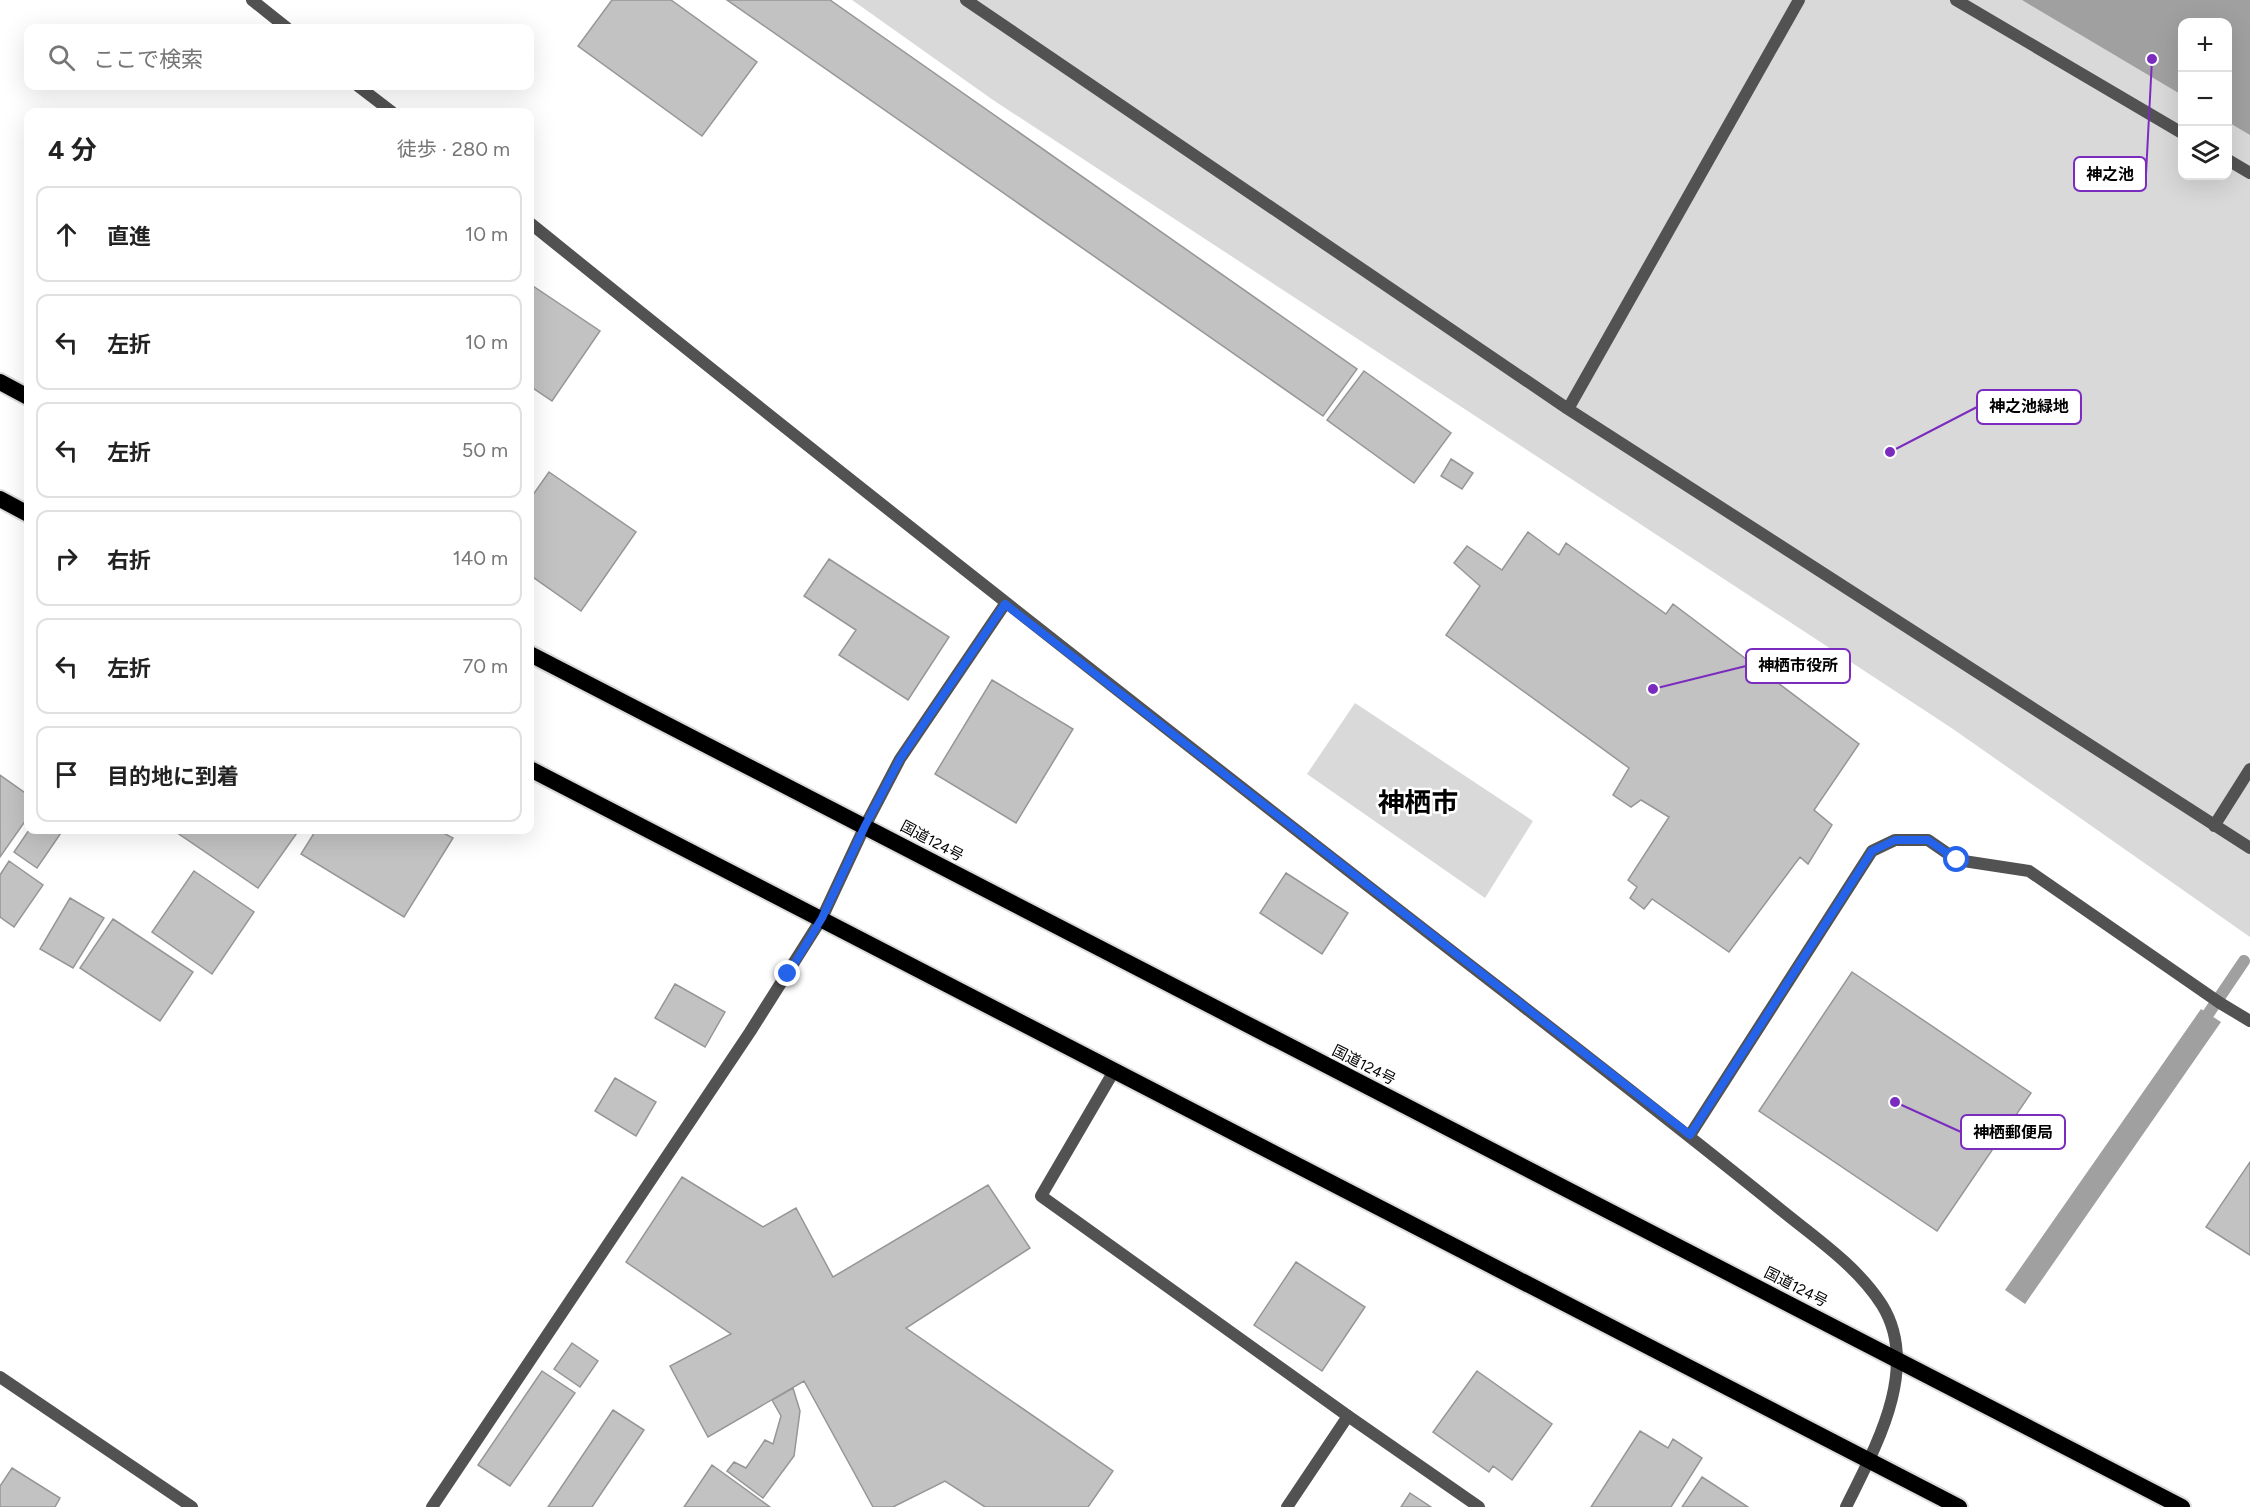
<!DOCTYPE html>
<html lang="ja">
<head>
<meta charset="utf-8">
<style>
  :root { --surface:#fff; --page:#f6f6f6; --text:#222; --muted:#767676; --line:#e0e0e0 }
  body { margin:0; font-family:Figtree,"Noto Sans JP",sans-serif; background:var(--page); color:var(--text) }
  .controls { position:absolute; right:18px; top:18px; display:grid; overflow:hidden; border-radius:12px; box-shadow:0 6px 24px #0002 }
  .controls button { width:54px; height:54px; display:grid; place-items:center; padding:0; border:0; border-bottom:2px solid var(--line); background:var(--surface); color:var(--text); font:30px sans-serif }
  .stop { position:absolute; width:18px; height:18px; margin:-14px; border:4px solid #2563eb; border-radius:50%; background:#fff }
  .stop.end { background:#2563eb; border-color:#fff; box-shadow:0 2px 6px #0008 }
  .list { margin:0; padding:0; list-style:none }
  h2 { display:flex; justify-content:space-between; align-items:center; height:78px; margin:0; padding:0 24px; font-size:26px }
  h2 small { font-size:20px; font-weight:400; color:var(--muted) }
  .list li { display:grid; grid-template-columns:39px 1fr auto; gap:18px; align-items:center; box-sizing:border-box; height:96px; margin:0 12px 12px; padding:0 12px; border:2px solid var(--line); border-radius:12px }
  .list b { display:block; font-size:22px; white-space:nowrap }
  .list em { font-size:20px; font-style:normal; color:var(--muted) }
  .icon { flex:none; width:33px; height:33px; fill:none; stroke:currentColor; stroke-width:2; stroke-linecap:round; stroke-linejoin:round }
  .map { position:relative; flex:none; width:2250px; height:1507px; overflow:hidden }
  .search { position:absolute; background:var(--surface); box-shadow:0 6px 24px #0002; left:24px; top:24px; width:510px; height:66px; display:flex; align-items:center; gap:15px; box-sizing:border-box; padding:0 21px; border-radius:12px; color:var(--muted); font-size:22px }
  .panel { position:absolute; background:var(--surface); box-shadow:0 6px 24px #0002; left:24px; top:108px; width:510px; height:726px; border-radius:12px }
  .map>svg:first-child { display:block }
  .green { fill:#d9d9d9; fill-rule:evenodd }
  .water { fill:#a0a0a0 }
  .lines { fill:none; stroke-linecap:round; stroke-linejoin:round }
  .stream { stroke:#a0a0a0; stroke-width:12 }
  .building { fill:#c2c2c2; stroke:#969696; stroke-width:1.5 }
  .trunk-casing { stroke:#dbdbdb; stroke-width:20 }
  .service { stroke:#525252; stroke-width:12 }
  .minor { stroke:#525252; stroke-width:12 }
  .tertiary { stroke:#525252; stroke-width:12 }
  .trunk { stroke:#000; stroke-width:16 }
  .route { stroke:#2563eb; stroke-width:8 }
  .labels { text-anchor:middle; stroke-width:5; stroke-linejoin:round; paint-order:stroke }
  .street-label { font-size:15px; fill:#000; stroke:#fff }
  .town-label { font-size:27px; font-weight:bold; fill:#000; stroke:#fff }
  .leader { fill:none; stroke:#7b2cbf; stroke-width:2 }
  .callout-dot { fill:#7b2cbf; stroke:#fff; stroke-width:2 }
  .callout { fill:#fff; stroke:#7b2cbf; stroke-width:2 }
  .callout-label { font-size:16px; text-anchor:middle; font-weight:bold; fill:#000 }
</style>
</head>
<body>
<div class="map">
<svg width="2250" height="1507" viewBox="0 0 2250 1507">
  <rect width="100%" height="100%" fill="#fff"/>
  <path class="green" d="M 852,0 L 2250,0 L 2250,937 L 1953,729 L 993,100 ZM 2182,22 L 2228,22 L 2228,176 L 2182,176 Z
    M 1355,703 L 1533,821 L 1485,898 L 1307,774 Z"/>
  <path class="water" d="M 2022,0 L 2250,0 L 2250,135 L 2228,122 L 2228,22 L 2182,22 L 2182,95 Z
    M 2201,1009 L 2221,1022 L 2025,1304 L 2005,1290 Z"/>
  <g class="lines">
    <path class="stream" d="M 2200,1026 L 2244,961"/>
  </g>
  <path class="building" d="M 612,0 L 671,0 L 757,62 L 702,136 L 578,46 Z
    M 727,0 L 830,0 L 1357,369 L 1323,416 Z
    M 530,284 L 600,331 L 552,401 L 530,386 Z
    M 1364,371 L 1451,433 L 1414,483 L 1327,420 Z
    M 1451,459 L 1473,473 L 1462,489 L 1441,476 Z
    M 549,472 L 636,532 L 581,611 L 530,575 L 530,499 Z
    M 1528,532 L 1559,555 L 1566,543 L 1666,614 L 1673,604 L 1859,744 L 1814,810 L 1832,825 L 1808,864 L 1800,857 L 1729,952 L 1652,899 L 1644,909 L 1630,898 L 1637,887 L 1628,880 L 1669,817 L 1641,800 L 1631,807 L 1613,795 L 1629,768 L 1446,635 L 1480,586 L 1454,563 L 1467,546 L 1502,570 Z
    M 829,559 L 949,637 L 908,700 L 839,655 L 856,630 L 804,596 Z
    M 992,680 L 1073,729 L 1016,823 L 935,774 Z
    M 0,775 L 28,795 L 28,817 L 0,857 Z
    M 29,830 L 63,830 L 37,868 L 14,852 Z
    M 173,830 L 299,830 L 258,888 Z
    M 316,830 L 438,830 L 453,838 L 404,917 L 301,854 Z
    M 9,861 L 43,885 L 14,927 L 0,917 L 0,875 Z
    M 194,871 L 254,912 L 212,974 L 152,932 Z
    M 1286,873 L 1348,913 L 1322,954 L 1260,913 Z
    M 70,898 L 104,918 L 73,968 L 40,949 Z
    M 113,919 L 193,972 L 160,1021 L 80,968 Z
    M 1852,972 L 2031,1093 L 1937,1231 L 1759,1111 Z
    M 675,984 L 725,1012 L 705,1047 L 655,1018 Z
    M 615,1078 L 656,1102 L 636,1136 L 595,1111 Z
    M 2250,1162 L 2250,1255 L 2206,1227 Z
    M 682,1177 L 763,1227 L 796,1208 L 833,1277 L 988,1185 L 1030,1248 L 906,1328 L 1113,1471 L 1088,1507 L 985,1507 L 945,1481 L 893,1507 L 873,1507 L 804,1381 L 708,1437 L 670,1366 L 731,1334 L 626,1262 Z
    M 1296,1262 L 1365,1307 L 1322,1371 L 1254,1325 Z
    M 572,1343 L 598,1361 L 580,1387 L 554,1369 Z
    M 542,1371 L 575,1393 L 510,1486 L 478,1465 Z
    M 1477,1371 L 1552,1424 L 1512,1480 L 1493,1466 L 1489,1472 L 1433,1432 Z
    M 793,1388 L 800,1411 L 794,1456 L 763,1498 L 727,1471 L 734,1462 L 746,1468 L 765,1440 L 773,1444 L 781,1416 L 772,1400 Z
    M 613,1410 L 644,1430 L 592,1507 L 548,1507 Z
    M 1640,1431 L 1668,1448 L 1673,1439 L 1702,1458 L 1671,1507 L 1591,1507 Z
    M 712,1465 L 770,1507 L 684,1507 Z
    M 12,1468 L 60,1498 L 55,1507 L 0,1507 L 0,1486 Z
    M 1702,1477 L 1748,1507 L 1682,1507 Z
    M 1410,1493 L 1431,1507 L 1401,1507 Z"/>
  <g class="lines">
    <g class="trunk-casing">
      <path id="trunk" d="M 0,382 L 28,397
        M 0,499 L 28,514
        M 530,654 L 2182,1507
        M 530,769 L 1959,1507"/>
    </g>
    <path class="service" d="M 966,0 L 1568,409 L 2250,848
      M 1956,0 L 2182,133
      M 2228,160 L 2250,173
      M 1568,409 L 1799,0
      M 2214,826 L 2250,769
      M 1690,1135 L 1872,851 L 1895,840 L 1928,840 L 1957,860 L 2029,871 L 2220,1003 L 2250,1021
      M 1287,1507 L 1348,1416"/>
    <path class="minor" d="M 1114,1071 L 1041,1196 L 1348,1416 L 1479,1507
      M 0,1377 L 192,1507
      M 432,1507 L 750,1032 L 822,918"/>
    <path class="tertiary" d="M 252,0 L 287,28
      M 358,86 L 392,112
      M 530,223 C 852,483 1178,739 1506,993 C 1596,1063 1686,1133 1775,1205 C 1811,1235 1856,1264 1882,1305 C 1921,1368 1875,1448 1846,1507
      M 822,918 L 865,826 L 900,759 L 1005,604"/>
    <use href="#trunk" class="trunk"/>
  </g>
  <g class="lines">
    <path class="route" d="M 788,974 L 822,918 L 865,826 L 900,759 L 1005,604 L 1690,1135 L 1872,851 L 1895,840 L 1928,840 L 1957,860"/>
  </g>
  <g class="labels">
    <g class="street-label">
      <text transform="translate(932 841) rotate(28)" y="5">国道124号</text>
      <text transform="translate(1364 1065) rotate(27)" y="5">国道124号</text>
      <text transform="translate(1796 1287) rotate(27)" y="5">国道124号</text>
    </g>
    <g class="town-label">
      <text x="1418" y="812">神栖市</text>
    </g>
  </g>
  <path class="leader" d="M2152 59L2146 174M1890 452L1977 407M1653 689L1746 666M1895 1102L1961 1132"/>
  <g class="callout-dot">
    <circle cx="2152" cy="59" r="6"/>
    <circle cx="1890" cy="452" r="6"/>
    <circle cx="1653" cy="689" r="6"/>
    <circle cx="1895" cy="1102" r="6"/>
  </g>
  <g class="callout">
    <rect x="2074" y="157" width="72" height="34" rx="6"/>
    <rect x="1977" y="390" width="104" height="34" rx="6"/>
    <rect x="1746" y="649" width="104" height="34" rx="6"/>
    <rect x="1961" y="1115" width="104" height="34" rx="6"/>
  </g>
  <g class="callout-label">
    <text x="2110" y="180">神之池</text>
    <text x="2029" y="412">神之池緑地</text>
    <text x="1798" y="671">神栖市役所</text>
    <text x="2013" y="1138">神栖郵便局</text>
  </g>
</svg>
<div class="controls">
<button>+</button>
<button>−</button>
<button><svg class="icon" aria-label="layers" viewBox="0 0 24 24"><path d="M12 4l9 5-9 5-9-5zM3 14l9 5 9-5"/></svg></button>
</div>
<div class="stop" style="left:1957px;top:860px"></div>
<div class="stop end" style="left:788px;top:974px"></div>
<div class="search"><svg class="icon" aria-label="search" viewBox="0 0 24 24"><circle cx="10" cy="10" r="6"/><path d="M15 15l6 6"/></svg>ここで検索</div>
<section class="panel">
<h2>4 分<small>徒歩 · 280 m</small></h2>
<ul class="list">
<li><svg class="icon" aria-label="ahead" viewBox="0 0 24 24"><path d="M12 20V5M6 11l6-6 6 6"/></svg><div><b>直進</b></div><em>10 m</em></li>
<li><svg class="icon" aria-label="left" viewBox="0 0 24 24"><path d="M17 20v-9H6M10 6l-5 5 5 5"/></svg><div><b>左折</b></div><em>10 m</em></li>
<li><svg class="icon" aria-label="left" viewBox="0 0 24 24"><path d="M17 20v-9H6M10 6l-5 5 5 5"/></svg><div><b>左折</b></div><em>50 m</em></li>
<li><svg class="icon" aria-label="right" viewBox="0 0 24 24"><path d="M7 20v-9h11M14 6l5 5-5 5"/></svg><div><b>右折</b></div><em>140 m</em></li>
<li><svg class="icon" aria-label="left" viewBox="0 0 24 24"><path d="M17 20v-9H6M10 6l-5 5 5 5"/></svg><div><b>左折</b></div><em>70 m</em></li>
<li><svg class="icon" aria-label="arrive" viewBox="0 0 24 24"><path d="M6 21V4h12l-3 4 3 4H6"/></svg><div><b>目的地に到着</b></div></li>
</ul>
</section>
</div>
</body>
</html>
